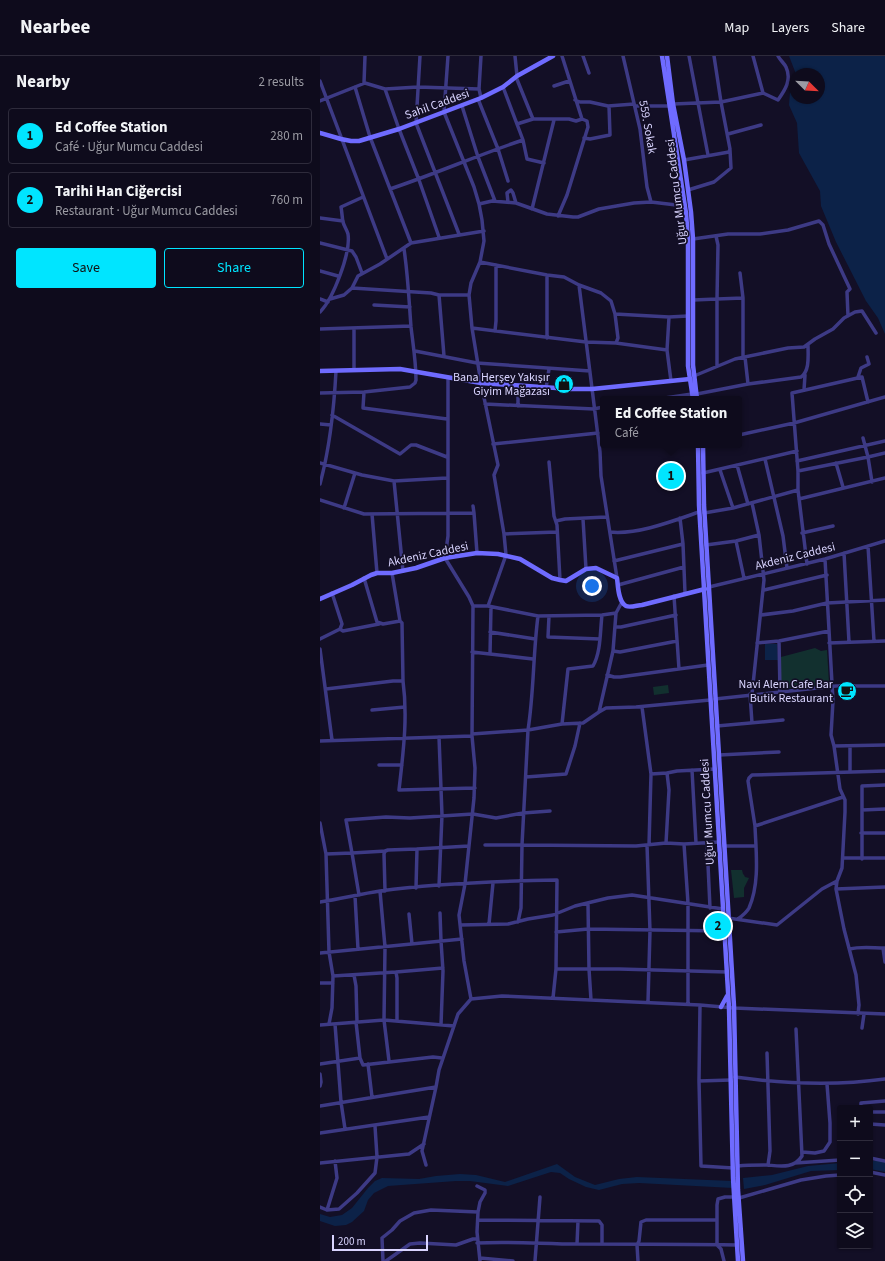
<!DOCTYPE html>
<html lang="en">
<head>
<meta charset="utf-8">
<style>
  :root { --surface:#0e0b1c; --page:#1c1929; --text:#f1f3f6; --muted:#9b9ba3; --line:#2e2b3b; --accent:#00e5ff }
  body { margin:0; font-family:"Source Sans 3",sans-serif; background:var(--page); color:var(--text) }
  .controls { position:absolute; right:12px; bottom:12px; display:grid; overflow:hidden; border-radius:4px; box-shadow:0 1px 3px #0004 }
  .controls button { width:36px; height:36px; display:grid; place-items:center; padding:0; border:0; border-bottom:1px solid var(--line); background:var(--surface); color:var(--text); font:20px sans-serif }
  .compass { position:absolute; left:469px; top:12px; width:36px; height:36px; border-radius:50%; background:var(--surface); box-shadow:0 1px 3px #0004; rotate:114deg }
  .scale { position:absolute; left:12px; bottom:10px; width:96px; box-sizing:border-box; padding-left:4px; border:2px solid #d9d4ff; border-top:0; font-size:11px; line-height:14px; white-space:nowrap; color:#d9d4ff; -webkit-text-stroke:3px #130f26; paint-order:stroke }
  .you { position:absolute; left:272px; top:530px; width:14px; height:14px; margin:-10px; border:3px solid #fff; border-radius:50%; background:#1a73e8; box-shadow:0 0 0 6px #1a73e833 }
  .badge { display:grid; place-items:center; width:26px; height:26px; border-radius:50%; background:var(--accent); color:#111; font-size:13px; font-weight:700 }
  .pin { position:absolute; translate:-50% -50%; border:2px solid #fff; box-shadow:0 1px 4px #0006 }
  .popup { position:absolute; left:280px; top:340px; width:142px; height:52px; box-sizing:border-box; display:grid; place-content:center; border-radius:4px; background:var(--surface); filter:drop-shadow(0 1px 3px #0005); font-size:13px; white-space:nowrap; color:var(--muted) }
  .popup b { font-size:15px; color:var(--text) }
  .popup::after { content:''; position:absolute; left:50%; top:100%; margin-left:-8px; border:8px solid transparent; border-top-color:var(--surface) }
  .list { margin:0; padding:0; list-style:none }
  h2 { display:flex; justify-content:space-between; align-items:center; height:52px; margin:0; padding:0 16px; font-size:17px }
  h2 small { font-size:13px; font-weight:400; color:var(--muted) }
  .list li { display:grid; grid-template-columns:26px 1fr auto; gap:12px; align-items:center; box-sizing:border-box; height:56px; margin:0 8px 8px; padding:0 8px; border:1px solid var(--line); border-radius:4px }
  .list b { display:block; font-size:15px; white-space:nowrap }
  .list p { margin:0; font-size:13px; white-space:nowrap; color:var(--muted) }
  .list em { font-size:13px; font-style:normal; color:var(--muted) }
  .actions { display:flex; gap:8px; padding:12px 16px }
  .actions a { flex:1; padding:9px 0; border:1px solid var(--accent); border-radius:4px; text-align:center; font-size:14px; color:var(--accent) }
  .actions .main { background:var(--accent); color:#111 }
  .icon { flex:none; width:22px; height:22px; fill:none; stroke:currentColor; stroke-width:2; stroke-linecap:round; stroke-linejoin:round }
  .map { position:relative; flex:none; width:565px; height:1205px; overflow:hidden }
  header { display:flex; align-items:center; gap:24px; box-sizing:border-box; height:56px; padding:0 20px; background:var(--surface); border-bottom:1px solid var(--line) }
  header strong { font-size:19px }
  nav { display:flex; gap:22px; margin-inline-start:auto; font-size:14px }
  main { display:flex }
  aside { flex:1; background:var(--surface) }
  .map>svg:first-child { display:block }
  .green { fill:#12302f }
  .water { fill:#0c2248 }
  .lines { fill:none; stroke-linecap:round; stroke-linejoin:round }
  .street { stroke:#3d3a85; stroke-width:3.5 }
  .secondary { stroke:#6f6bff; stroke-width:4.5 }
  .labels { text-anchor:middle; stroke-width:3.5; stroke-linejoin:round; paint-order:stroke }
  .street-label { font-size:12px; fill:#d9d4ff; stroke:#130f26 }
  .poi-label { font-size:12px; fill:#d9d4ff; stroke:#130f26; text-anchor:end }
</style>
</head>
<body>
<header>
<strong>Nearbee</strong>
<nav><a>Map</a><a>Layers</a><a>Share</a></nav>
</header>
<main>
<aside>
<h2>Nearby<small>2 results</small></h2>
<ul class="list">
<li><span class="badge">1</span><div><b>Ed Coffee Station</b><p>Café · Uğur Mumcu Caddesi</p></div><em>280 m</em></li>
<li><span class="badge">2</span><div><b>Tarihi Han Ciğercisi</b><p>Restaurant · Uğur Mumcu Caddesi</p></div><em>760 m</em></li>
</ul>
<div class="actions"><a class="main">Save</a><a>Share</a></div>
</aside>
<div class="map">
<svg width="565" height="1205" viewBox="0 0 565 1205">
  <rect width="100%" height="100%" fill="#130f26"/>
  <path class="green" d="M 495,592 L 501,595 L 507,594 L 509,627 L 507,629 L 461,633 L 461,601 Z
    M 348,629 L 349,637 L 334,639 L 333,631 Z
    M 411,814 L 422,814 L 423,818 L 424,819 L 425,821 L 429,822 L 424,832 L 424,841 L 414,842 Z"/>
  <path class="water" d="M 469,0 L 565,0 L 565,278 L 558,262 L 546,245 L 516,186 L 501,150 L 500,135 L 479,97 L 477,67 L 469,49 L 470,36 L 475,29 L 475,42 L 499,42 L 499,18 L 476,18 Z
    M 445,588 L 457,588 L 458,604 L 445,604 Z
    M 550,1105 L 560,1105 L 565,1106 L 565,1116 L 550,1113 Z
    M 520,1107 L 520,1114 L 491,1115 L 445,1129 L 424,1133 L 423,1122 L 452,1119 L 488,1110 Z
    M 237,1108 L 255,1121 L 275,1129 L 299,1123 L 317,1121 L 412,1125 L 413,1132 L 319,1127 L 302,1128 L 279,1134 L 266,1131 L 249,1123 L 240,1117 L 231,1116 L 188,1130 L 150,1125 L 136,1125 L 68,1130 L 54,1137 L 48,1144 L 44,1155 L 32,1166 L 26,1169 L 15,1170 L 0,1165 L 0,1158 L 10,1161 L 22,1159 L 32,1152 L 48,1132 L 55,1125 L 62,1122 L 99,1123 L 116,1120 L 140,1118 L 156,1119 L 185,1126 Z"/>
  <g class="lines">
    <path class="street" d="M 100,0 L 96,67 L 139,178
      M 128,0 L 124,56 L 154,131 L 159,148 L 162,164 L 164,185 L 160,206 L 151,227 L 149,239 L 152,272 L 161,327 L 178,409 L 174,419 L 184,478 L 186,499 L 168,550
      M 161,0 L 159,33 L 161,42
      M 195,0 L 197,20
      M 242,0 L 262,63
      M 263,0 L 269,17
      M 303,0 L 320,73 L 327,131 L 331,146
      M 369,0 L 388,99
      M 433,0 L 443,37
      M 196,21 L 213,63
      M 0,25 L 67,203
      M 44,27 L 45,0
      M 234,30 L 249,25
      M 35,31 L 50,81 L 91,187
      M 183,31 L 203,84 L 207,103 L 224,107
      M 65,33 L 79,73 L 99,124 L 119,181
      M 158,43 L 178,93 L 188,125
      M 255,44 L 260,46 L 270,46 L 288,50 L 314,48
      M 0,45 L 45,27 L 65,33 L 98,31 L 159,33
      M 353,48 L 401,46 L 443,37 L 458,44 C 465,34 472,24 466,11 C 464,7 460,4 458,0
      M 142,50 L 158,101 L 175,145
      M 315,50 L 350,50
      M 197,68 L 213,63 L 249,63 L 256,65 L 262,63 L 267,65 L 268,71 L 247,139 L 238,160
      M 408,78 L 441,69
      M 264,82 L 270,83 L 290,79 L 289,50
      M 364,104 L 409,96 L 410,93 L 401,46 L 394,0
      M 70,133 C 115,118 158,99 203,84
      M 368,134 L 394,126 L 411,112 L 410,94
      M 188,146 L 187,137 L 191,134 L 193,137 L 196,147
      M 159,148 L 172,145 L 196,147 L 227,158 L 253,161 L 258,161 L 279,153 L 314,147 L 331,146 L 365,150
      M 212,153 L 234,64
      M 0,162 L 23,165
      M 373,183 L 408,178 L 440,178 L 468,174 L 499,165 L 503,169 L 509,188 L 530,233 L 527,236 L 528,260
      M 0,187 L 32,195 L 36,201 L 42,217
      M 160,206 L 227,219 L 244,221 L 259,229 L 280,396 L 281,420 L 297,522
      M 0,215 L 18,220
      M 420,217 L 423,242
      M 259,229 L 281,237 L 291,245 L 295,258
      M 32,232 L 111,237 L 119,239 L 124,300
      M 119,239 L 149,239
      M 0,243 L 8,246
      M 10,243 L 24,239 L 32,232 L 38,220 L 60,208 L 91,187 L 164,175
      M 373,244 L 397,243 L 398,189 L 396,180
      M 54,249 L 90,251
      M 0,256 C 13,243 31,197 28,178 C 27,174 24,170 23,166 C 22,161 22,156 21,151 L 43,141
      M 349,261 L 347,294 L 351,325
      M 34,272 L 34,314
      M 152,272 L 266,286 L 296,287 L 298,282 L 295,258 L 349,261 L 368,260
      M 0,273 L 91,270
      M 175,275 L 176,265 L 176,209
      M 227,282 L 227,219
      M 296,287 L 347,294
      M 95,295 L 157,307 L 270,315
      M 425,301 L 428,328
      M 397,310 L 397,243 L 423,242 L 423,301
      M 374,320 L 415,303 L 468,292 L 484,291 L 495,283 L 513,273 L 524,262 L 535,256 L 542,255 L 556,277
      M 128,321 L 128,480 L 125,502 L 149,541 L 153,550 L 152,680 L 155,712 L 154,742 L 145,828 L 139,859 L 144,905 L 151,943
      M 538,321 L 541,312 L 549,308 L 547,301
      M 198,330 L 198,350
      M 226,332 L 229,313
      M 484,334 L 485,319
      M 44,336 L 43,352 L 127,363
      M 0,337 L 44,336 L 90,331 L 95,327 L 96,324 C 96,306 93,288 91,271 C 89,245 88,219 84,193
      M 377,338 L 428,328 L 481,321 C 490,315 488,299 488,289
      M 338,343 L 372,338
      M 165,348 L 274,353 L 283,351
      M 12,359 L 80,398 L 91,389 L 96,389 L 127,401
      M 0,368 L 11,369
      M 419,379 L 474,367 L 565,341
      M 543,382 L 548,401 L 565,397
      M 173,388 L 278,377
      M 445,403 L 463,480 L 467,512
      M 477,405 L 565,385
      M 229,406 L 234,460 L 237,469 L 240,524
      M 0,407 L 42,419 L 74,425 L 127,422
      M 516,407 L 523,431
      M 417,409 L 428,448
      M 400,414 L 413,452
      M 478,415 L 548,401 L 552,426
      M 383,417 L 477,395
      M 74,425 L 83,515
      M 0,428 C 10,391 14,353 16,315
      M 479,443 L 565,422
      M 0,444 L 44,458 L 154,457 L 157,497
      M 432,447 L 439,479
      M 153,450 L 154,457
      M 24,452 L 35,417
      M 384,457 L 413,452 L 478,434
      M 52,458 L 57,517
      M 360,462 L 363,488 L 365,537
      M 263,463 L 266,513
      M 236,465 L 245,463 L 286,461
      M 290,476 C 317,479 353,465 379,456
      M 482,477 L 513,470
      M 184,478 L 237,476
      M 416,485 L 424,522
      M 386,489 L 416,485 L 439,479 L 444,524 L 432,638
      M 548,490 L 554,585
      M 524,497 L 529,586
      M 505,503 L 513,645 L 511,679 L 514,690 L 520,733 L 525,744 L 525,756 L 522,812 L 517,825 L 516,833 L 524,873 L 536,919 L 539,949 L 538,958
      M 294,505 L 363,488
      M 487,508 L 478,434 L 478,415 L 472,337 L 542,321 L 548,346
      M 72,517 L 80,565 L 82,567 L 83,625
      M 44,522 L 57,566 L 63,568 L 80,565
      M 298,529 L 364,511
      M 389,531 L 505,503 L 565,485
      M 444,534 L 507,519
      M 354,540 L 359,613
      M 153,550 L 168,550 L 218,560 L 282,559 L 296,557 L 302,546
      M 441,559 L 473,555 L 507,547 L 565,544
      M 229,560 L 228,581 L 280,583
      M 295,571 L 301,571 L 356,559
      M 20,573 L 23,575 L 59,568
      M 170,576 L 215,583
      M 0,583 L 20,573 L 22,568 L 12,537
      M 459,585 L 460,635
      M 437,587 L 459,585 L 509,575
      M 509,587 L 565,585
      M 0,593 L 12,684
      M 293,595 L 300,596 L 357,585
      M 152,596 L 213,603
      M 170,598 L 171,551
      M 287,619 L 294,621 L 300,621 L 388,609
      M 6,633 L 73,625 L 83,625 C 88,662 83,698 79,734 L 155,732
      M 430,638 L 432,667
      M 395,643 L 516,630 L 565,630
      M 322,651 L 331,718 L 347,717
      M 52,654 L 85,651
      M 279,656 L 286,652 L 316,651 L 390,644
      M 242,668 L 248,613 L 273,610 C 281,596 280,576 282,559
      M 397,670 L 463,664
      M 152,678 L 208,674 L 242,668 L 263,667 L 279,656 L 293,595 L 296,557
      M 0,685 L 152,680
      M 514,690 L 565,689
      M 530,690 L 530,716
      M 399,699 L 459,696
      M 59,709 L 82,709
      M 372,714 L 376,787
      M 206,721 L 246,718 L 255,690 L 260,667
      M 542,754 L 565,753
      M 0,767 L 6,798
      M 435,770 L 428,725 L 429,722 L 432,719 L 565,715
      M 541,777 L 565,777
      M 346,787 L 349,734 L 347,717 L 357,715 L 395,713
      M 387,787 L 390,852
      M 364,788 L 368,847 L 368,948
      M 165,789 L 202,789 L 208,674 C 214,636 213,598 218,560
      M 327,789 L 330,875 L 328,946
      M 329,789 L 331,718
      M 404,790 L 436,790
      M 97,793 L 149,790
      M 66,795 L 32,797 L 26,764 L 66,761 L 90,762 L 153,758 L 176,762 L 203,757 L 230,755
      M 523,802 L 565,802
      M 542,803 L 542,730 L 565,729
      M 119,830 L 122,759 L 119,681
      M 516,833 L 565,831
      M 60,835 L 65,891 L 64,964 L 69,1005
      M 65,835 L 64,798 L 65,795 L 68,794 L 97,793 L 96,832
      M 35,840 L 38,893
      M 0,846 C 20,843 40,838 60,835 C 118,827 179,825 237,824 L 236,913 L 233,942
      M 268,848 L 269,913 L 271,944
      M 120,857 L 121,885 L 123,915 L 121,969
      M 89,858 L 92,888
      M 408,862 L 457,869 L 502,833 L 517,825
      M 418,863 C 422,860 427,856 429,852 C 440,827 436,796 435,770 L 523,741
      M 198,866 L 201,852 L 202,789 L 316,790 L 346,787 L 364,788 L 399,786
      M 169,868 L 173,827
      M 140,869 L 188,868 L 208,863 L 233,859 L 255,850 L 288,842 L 312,839 L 403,853
      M 236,876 L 268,873 L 404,875
      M 563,892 L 565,906
      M 530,893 C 541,890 553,892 565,892
      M 0,897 L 142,883
      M 236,913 L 299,913 L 407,916
      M 76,916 L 123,912
      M 34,919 L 36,930 L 37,966
      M 13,920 L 76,916 L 77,922 L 77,965
      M 0,927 L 13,927
      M 380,949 L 379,1025 L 381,1110 L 413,1112
      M 36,966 L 40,1002 L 43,1009 L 113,1001 L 122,1002
      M 9,968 L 12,952 L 13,920 L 9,896 L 6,798 L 32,797 L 39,839
      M 15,968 L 21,1046 L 25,1073
      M 0,969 L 64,964 L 134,970
      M 542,972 L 544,958
      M 447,997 L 450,1095 L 448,1109
      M 0,1008 L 40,1002
      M 48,1008 L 52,1041
      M 0,1018 L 1,1026 L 0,1030
      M 415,1021 C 466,1028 514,1030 565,1023
      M 379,1025 L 411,1024
      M 0,1050 L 116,1031
      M 541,1052 L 541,1047 L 565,1045
      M 550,1056 L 565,1056
      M 550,1068 L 565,1069
      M 55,1070 L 57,1101
      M 0,1077 L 109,1061
      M 482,1096 L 495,1097 L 504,1095 L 510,1086 L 510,1067 L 507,1028
      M 550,1102 L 565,1105
      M 15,1105 L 17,1122 L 7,1154 L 19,1153 L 37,1137 L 55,1117 L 57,1101
      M 0,1107 L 89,1098 L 104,1088
      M 475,1107 L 520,1104
      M 106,1109 L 102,1095 L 116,1031 L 119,1014 L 138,958 L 151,943 L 182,940 L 380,949 L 414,952 L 565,958
      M 418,1110 C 427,1109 437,1109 447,1109 C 460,1110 474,1113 482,1100 L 476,973
      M 550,1116 L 565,1119
      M 157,1130 L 165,1134 L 165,1137 L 160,1146 L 158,1156 L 157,1176 L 160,1205
      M 419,1142 L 481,1124 L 506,1120 L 520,1119
      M 0,1151 L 7,1154
      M 158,1164 L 279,1165 L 282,1169 L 282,1188
      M 157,1187 C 191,1185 224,1188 258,1188 C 311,1188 364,1188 417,1189
      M 257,1188 L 258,1165
      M 160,1202 L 193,1205
      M 63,1205 L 62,1182 L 72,1174 L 80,1165 L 94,1157 L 111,1154 L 158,1156
      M 66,1205 L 90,1188 L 100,1187 L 136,1189 L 153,1183 L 157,1183
      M 215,1205 L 220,1141
      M 318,1205 L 317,1189 L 319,1185 L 321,1166 L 326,1164 L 397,1164
      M 404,1205 L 401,1193 L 397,1189 L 397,1149 L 398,1143 L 405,1141 L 414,1141"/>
    <path class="secondary" d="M 342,0 L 366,157 L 368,184 L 368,310 L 373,343
      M 347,0 L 353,48 L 364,104 L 371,156 L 373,183 L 373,309 L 377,343
      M 0,77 L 21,83 L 31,85 L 39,85 L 79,73 L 161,42 L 183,31 L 197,20 L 233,0
      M 0,315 L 80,313 L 161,327 L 251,333 L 272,333 L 370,323
      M 378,389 L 379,449 L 409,952 L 413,1122 L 418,1205
      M 383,389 L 384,449 L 414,950 L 418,1134 L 423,1205
      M 0,543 L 32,529 L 51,519 L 57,517 L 72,517 L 96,512 L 125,502 L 157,497 L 178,498 L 200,503 L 232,522 L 240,524 L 246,525 L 266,513 L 276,512 L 297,522 C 298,529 298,546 306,550 C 310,552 318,549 322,549 L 385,533
      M 401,951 L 407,940"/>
  </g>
  <defs>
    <g id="shop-disc" transform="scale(1)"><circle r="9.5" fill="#00e5ff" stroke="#130f26"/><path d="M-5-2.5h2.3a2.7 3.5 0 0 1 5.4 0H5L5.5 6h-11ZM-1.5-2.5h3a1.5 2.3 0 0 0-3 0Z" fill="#111"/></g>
    <g id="cafe-disc" transform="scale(1)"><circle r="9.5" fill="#00e5ff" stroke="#130f26"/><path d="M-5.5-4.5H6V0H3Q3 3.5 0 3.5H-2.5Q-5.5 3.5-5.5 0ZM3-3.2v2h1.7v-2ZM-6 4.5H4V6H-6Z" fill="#111"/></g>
  </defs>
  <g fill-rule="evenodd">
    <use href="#shop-disc" x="244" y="328"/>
    <use href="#cafe-disc" x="527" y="635"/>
  </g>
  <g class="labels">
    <g class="street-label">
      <text transform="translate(117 48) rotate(-20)" y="4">Sahil Caddesi</text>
      <text transform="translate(328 71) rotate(80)" y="4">559. Sokak</text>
      <text transform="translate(356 136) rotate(-97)" y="4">Uğur Mumcu Caddesi</text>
      <text transform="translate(108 498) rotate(-12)" y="4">Akdeniz Caddesi</text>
      <text transform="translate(475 500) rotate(-14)" y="4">Akdeniz Caddesi</text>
      <text transform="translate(387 756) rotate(-93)" y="4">Uğur Mumcu Caddesi</text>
    </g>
    <g class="poi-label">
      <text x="230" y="325">Bana Herşey Yakışır<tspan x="230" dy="14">Giyim Mağazası</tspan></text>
      <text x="513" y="632">Navi Alem Cafe Bar<tspan x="513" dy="14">Butik Restaurant</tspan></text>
    </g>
  </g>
</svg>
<div class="controls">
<button>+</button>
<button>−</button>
<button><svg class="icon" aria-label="locate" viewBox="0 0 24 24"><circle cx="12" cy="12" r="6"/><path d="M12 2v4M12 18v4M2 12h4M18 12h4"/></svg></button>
<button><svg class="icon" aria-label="layers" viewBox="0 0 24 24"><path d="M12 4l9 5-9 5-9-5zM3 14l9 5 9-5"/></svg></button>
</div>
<svg class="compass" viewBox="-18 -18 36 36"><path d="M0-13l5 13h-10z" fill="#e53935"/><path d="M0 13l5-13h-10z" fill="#9b9ba3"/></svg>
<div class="scale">200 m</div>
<div class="you"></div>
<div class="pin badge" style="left:351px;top:420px">1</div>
<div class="popup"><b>Ed Coffee Station</b>Café</div>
<div class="pin badge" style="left:398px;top:870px">2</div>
</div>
</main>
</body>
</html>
